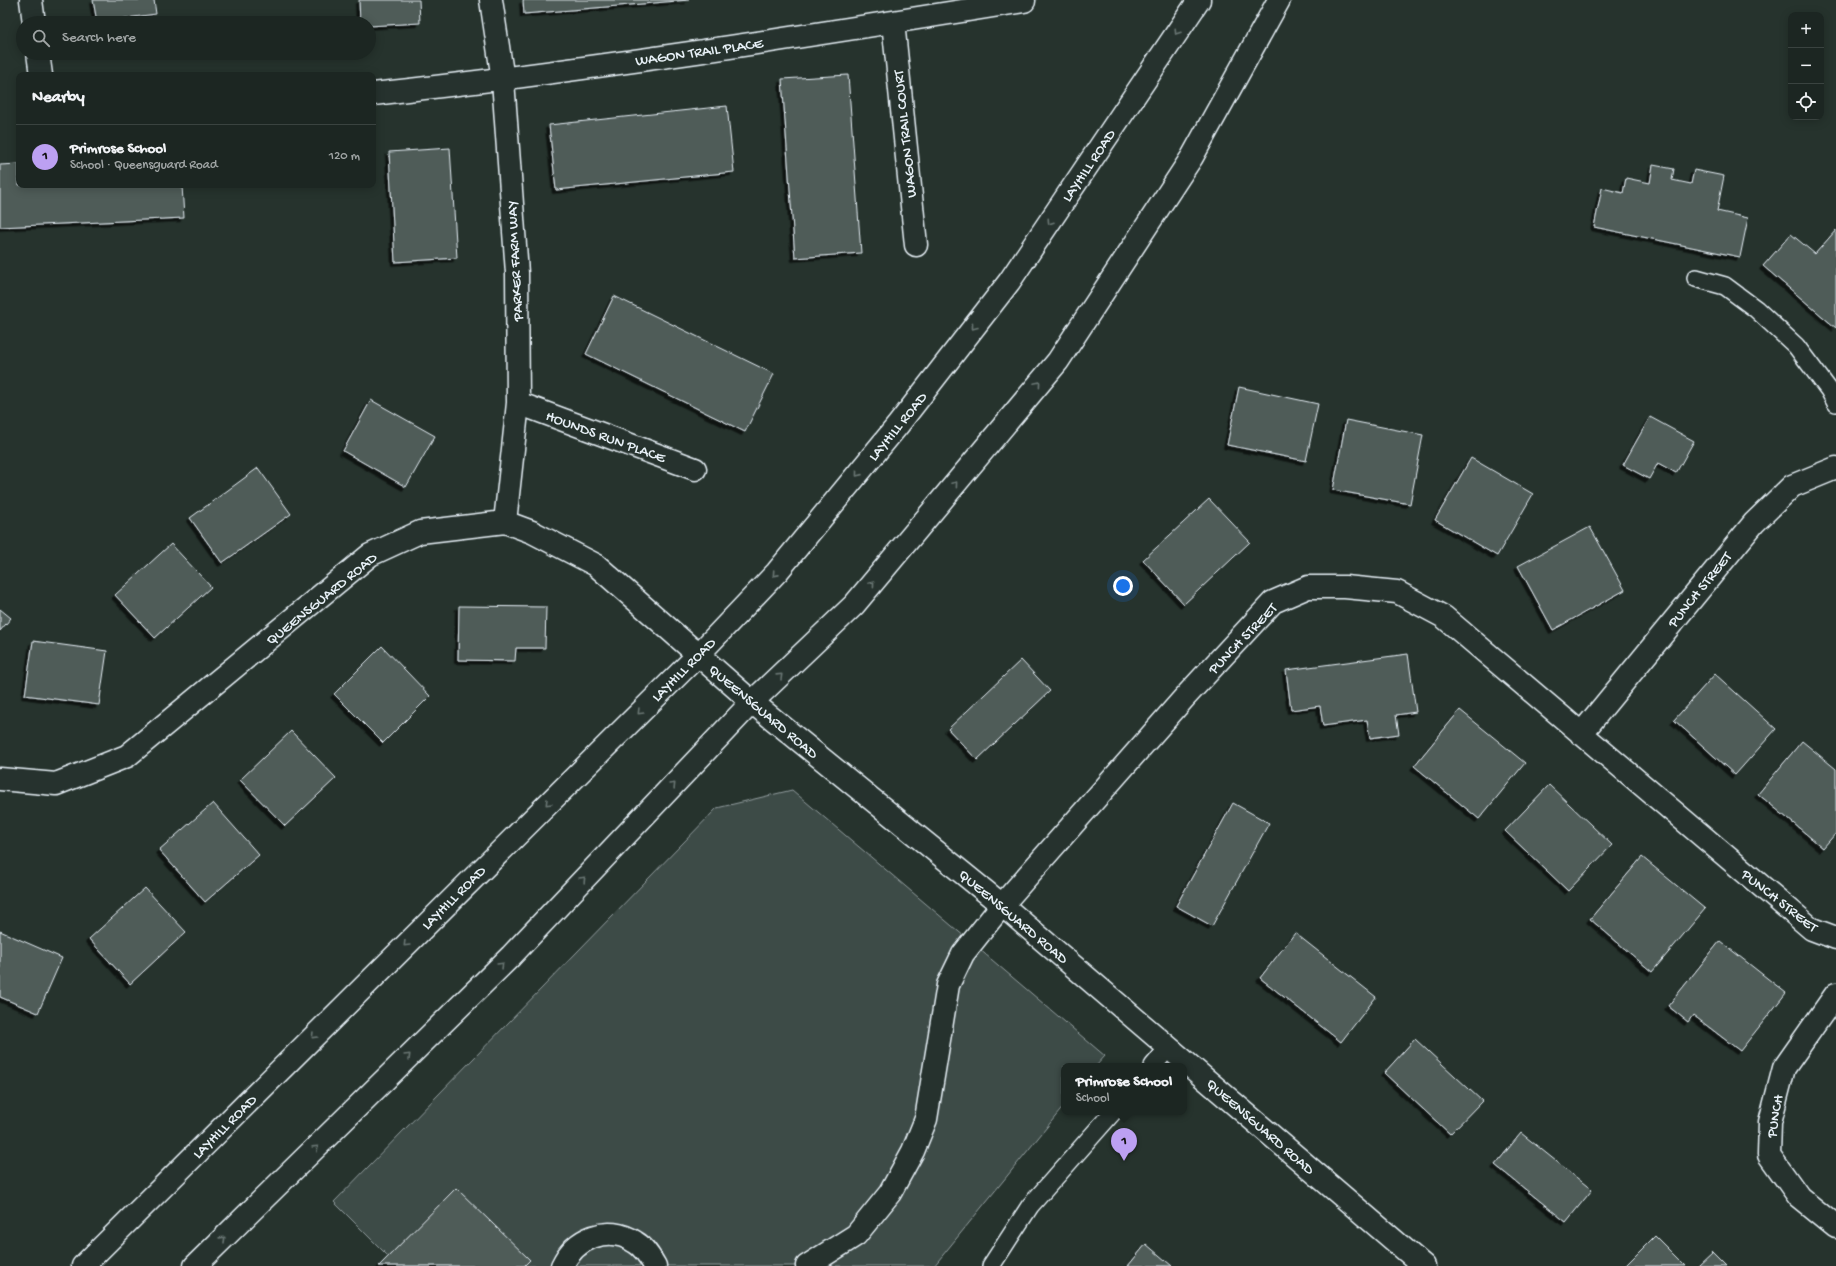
<!DOCTYPE html>
<html lang="en">
<head>
<meta charset="utf-8">
<style>
  :root { --surface:#1c2622; --page:#252e2a; --text:#f1f3f6; --muted:#a0a5a5; --line:#3a4340; --accent:#bca0f2 }
  body { margin:0; font-family:"Gochi Hand",sans-serif; background:var(--page); color:var(--text) }
  .controls { position:absolute; right:12px; top:12px; display:grid; overflow:hidden; border-radius:8px; box-shadow:0 2px 10px #0003 }
  .controls button { width:36px; height:36px; display:grid; place-items:center; padding:0; border:0; border-bottom:1px solid var(--line); background:var(--surface); color:var(--text); font:20px sans-serif }
  .you { position:absolute; left:1123px; top:586px; width:14px; height:14px; margin:-10px; border:3px solid #fff; border-radius:50%; background:#1a73e8; box-shadow:0 0 0 6px #1a73e833 }
  .badge { display:grid; place-items:center; width:26px; height:26px; border-radius:50%; background:var(--accent); color:#111; font-size:13px; font-weight:700 }
  .pin { position:absolute; translate:-50% -33px; filter:drop-shadow(0 1px 2px #0008) }
  .pin::after { content:''; position:absolute; top:21px; width:14px; height:12px; background:inherit; clip-path:polygon(0 0,100% 0,50% 100%) }
  .popup { position:absolute; left:1061px; top:1063px; width:126px; height:52px; box-sizing:border-box; display:grid; place-content:center; border-radius:8px; background:var(--surface); filter:drop-shadow(0 1px 3px #0005); font-size:13px; white-space:nowrap; color:var(--muted) }
  .popup b { font-size:15px; color:var(--text) }
  .popup::after { content:''; position:absolute; left:50%; top:100%; margin-left:-8px; border:8px solid transparent; border-top-color:var(--surface) }
  .list { margin:0; padding:0; list-style:none }
  h2 { display:flex; justify-content:space-between; align-items:center; height:52px; margin:0; padding:0 16px; font-size:17px }
  h2 small { font-size:13px; font-weight:400; color:var(--muted) }
  .list li { display:grid; grid-template-columns:26px 1fr auto; gap:12px; align-items:center; box-sizing:border-box; height:64px; padding:0 16px; border-top:1px solid var(--line) }
  .list b { display:block; font-size:15px; white-space:nowrap }
  .list p { margin:0; font-size:13px; white-space:nowrap; color:var(--muted) }
  .list em { font-size:13px; font-style:normal; color:var(--muted) }
  .icon { flex:none; width:22px; height:22px; fill:none; stroke:currentColor; stroke-width:2; stroke-linecap:round; stroke-linejoin:round }
  .map { position:relative; flex:none; width:1836px; height:1266px; overflow:hidden }
  .search { position:absolute; background:var(--surface); box-shadow:0 2px 10px #0003; left:16px; top:16px; width:360px; height:44px; display:flex; align-items:center; gap:10px; box-sizing:border-box; padding:0 14px; border-radius:22px; color:var(--muted); font-size:15px }
  .panel { position:absolute; background:var(--surface); box-shadow:0 2px 10px #0003; left:16px; top:72px; width:360px; height:116px; border-radius:8px }
  .map>svg:first-child { display:block }
  .green { fill:#3e4b47; stroke:#939ea0 }
  .building { fill:#505c59; stroke:#e8f1f8; filter:url(#shadow) }
  .lines { fill:none; stroke-linecap:round; stroke-linejoin:round }
  .lane-casing { stroke:#e8f1f8; stroke-width:20 }
  .street-casing { stroke:#e8f1f8; stroke-width:25 }
  .secondary-casing { stroke:#e8f1f8; stroke-width:25 }
  .lane { stroke:#26332d; stroke-width:17 }
  .street { stroke:#26332d; stroke-width:22 }
  .secondary { stroke:#26332d; stroke-width:22 }
  .oneway { stroke:#6a7674 }
  .labels { text-anchor:middle; stroke-width:3; stroke-linejoin:round; paint-order:stroke }
  .street-label { font-size:15px; fill:#e8f1f8; stroke:#26332d }
</style>
</head>
<body>
<div class="map">
<svg width="1836" height="1266" viewBox="0 0 1836 1266">
  <defs>
    <filter id="shadow"><feDropShadow dx="-3.5" dy="3.5" stdDeviation="0" flood-color="#0009"/></filter>
  </defs>
  <rect width="100%" height="100%" fill="#26332d"/>
  <filter id="ink" filterUnits="userSpaceOnUse"><feTurbulence type="fractalNoise" baseFrequency=".025" numOctaves="2"/><feDisplacementMap in="SourceGraphic" scale="8" xChannelSelector="R" yChannelSelector="G"/><feConvolveMatrix kernelMatrix="1 2 1 2 8 2 1 2 1" color-interpolation-filters="sRGB"/></filter>
  <g filter="url(#ink)">
    <path class="green" d="M 792,790 L 1105,1056 L 1096,1066 L 1064,1066 L 1064,1106 L 934,1266 L 398,1266 L 334,1202 L 717,808 Z"/>
    <path class="building" d="M 93,0 L 154,0 L 156,14 L 97,22 Z
      M 359,0 L 419,0 L 420,23 L 369,26 L 369,23 L 360,23 Z
      M 523,0 L 689,0 L 524,14 Z
      M 848,75 L 861,253 L 795,258 L 782,79 Z
      M 727,106 L 734,172 L 556,190 L 549,125 Z
      M 450,148 L 457,258 L 395,262 L 389,152 Z
      M 19,164 L 19,185 L 182,185 L 184,218 L 0,227 L 0,165 Z
      M 1653,165 L 1674,169 L 1672,180 L 1691,184 L 1694,170 L 1724,176 L 1717,211 L 1748,218 L 1740,257 L 1594,227 L 1602,188 L 1623,193 L 1626,178 L 1650,183 Z
      M 1836,230 L 1836,328 L 1763,266 L 1791,234 L 1815,254 Z
      M 614,296 L 774,374 L 745,432 L 586,354 Z
      M 1239,387 L 1318,404 L 1306,461 L 1227,445 Z
      M 371,400 L 435,436 L 406,487 L 343,451 Z
      M 1650,417 L 1694,441 L 1676,473 L 1658,463 L 1649,479 L 1623,465 Z
      M 1346,420 L 1423,435 L 1410,504 L 1333,490 Z
      M 1471,458 L 1533,494 L 1497,556 L 1435,520 Z
      M 258,468 L 291,514 L 222,563 L 190,518 Z
      M 1209,499 L 1250,542 L 1184,604 L 1143,560 Z
      M 1590,527 L 1625,590 L 1553,630 L 1518,566 Z
      M 171,544 L 211,587 L 155,638 L 115,595 Z
      M 459,606 L 546,607 L 545,648 L 516,648 L 515,661 L 458,660 Z
      M 0,609 L 11,618 L 0,631 Z
      M 33,641 L 107,651 L 99,705 L 25,695 Z
      M 382,646 L 430,696 L 383,743 L 334,694 Z
      M 1408,654 L 1416,712 L 1396,715 L 1399,734 L 1370,738 L 1367,720 L 1323,726 L 1320,706 L 1291,710 L 1286,670 Z
      M 1021,660 L 1050,691 L 977,760 L 948,729 Z
      M 1715,674 L 1776,729 L 1735,775 L 1674,720 Z
      M 1460,710 L 1525,763 L 1479,819 L 1414,766 Z
      M 291,731 L 336,778 L 285,826 L 240,780 Z
      M 1802,741 L 1836,769 L 1836,833 L 1823,848 L 1758,794 Z
      M 1549,785 L 1612,845 L 1568,891 L 1505,831 Z
      M 213,803 L 259,855 L 205,902 L 159,850 Z
      M 1233,803 L 1269,823 L 1212,926 L 1176,906 Z
      M 1642,857 L 1705,909 L 1652,972 L 1590,919 Z
      M 145,888 L 186,932 L 130,984 L 89,939 Z
      M 0,931 L 62,958 L 38,1013 L 0,997 Z
      M 1295,933 L 1376,997 L 1341,1042 L 1260,978 Z
      M 1720,941 L 1786,993 L 1740,1051 L 1693,1015 L 1688,1022 L 1668,1006 Z
      M 1415,1039 L 1482,1101 L 1450,1134 L 1384,1073 Z
      M 1521,1133 L 1592,1190 L 1566,1222 L 1495,1165 Z
      M 456,1188 L 530,1260 L 524,1266 L 379,1266 Z
      M 1655,1236 L 1685,1266 L 1625,1266 Z
      M 1146,1244 L 1172,1266 L 1128,1266 Z
      M 1713,1252 L 1727,1266 L 1698,1266 Z"/>
    <g class="lines">
      <g class="lane-casing">
        <path id="lane" d="M 1696,278 L 1725,286 L 1756,309 L 1796,346 L 1829,390 L 1836,403
          M 1153,1066 L 1169,1047
          M 991,1266 L 1030,1206 L 1113,1112"/>
      </g>
      <g class="street-casing">
        <path id="street" d="M 31,0 L 34,23
          M 491,0 L 503,80 L 517,273 L 518,403 L 505,522
          M 893,22 L 916,245
          M 38,53 L 41,75
          M 373,94 C 591,70 808,36 1024,1
          M 518,403 L 695,469
          M 1581,734 L 1754,523 L 1792,486 L 1836,468
          M 0,779 L 56,784 L 127,756 L 370,555 L 420,532 L 505,522 L 532,532 L 596,565 L 752,702 L 1002,905 L 1424,1266
          M 1836,994 L 1784,1068 L 1770,1122 L 1769,1155 L 1799,1197 L 1836,1227
          M 562,1266 C 575,1238 608,1224 635,1242 C 644,1247 650,1257 655,1266
          M 807,1266 L 856,1235 L 890,1193 L 913,1151 L 926,1119 L 948,985 L 963,954 L 1002,905 L 1185,697 L 1273,602 L 1308,587 L 1345,587 L 1397,592 L 1444,617 L 1812,929 L 1836,938"/>
      </g>
      <g class="secondary-casing">
        <path id="secondary" d="M 83,1266 L 698,655 L 777,572 L 898,425 L 1009,282 L 1199,0
          M 195,1266 L 511,956 L 752,702 L 854,605 L 1058,361 L 1192,157 L 1279,0"/>
      </g>
      <use href="#lane" class="lane"/>
      <use href="#street" class="street"/>
      <use href="#secondary" class="secondary"/>
    </g>
    <defs><path id="oneway-chevron" d="M-2-3.5L2.5 0L-2 3.5" fill="none" stroke-width="1.6" stroke-linecap="round" stroke-linejoin="round"/></defs>
    <g class="oneway">
      <use href="#oneway-chevron" transform="translate(1177 32) rotate(124)"/>
      <use href="#oneway-chevron" transform="translate(1050 222) rotate(124)"/>
      <use href="#oneway-chevron" transform="translate(974 327) rotate(128)"/>
      <use href="#oneway-chevron" transform="translate(1038 384) rotate(-50)"/>
      <use href="#oneway-chevron" transform="translate(858 474) rotate(129)"/>
      <use href="#oneway-chevron" transform="translate(955 484) rotate(-50)"/>
      <use href="#oneway-chevron" transform="translate(775 574) rotate(132)"/>
      <use href="#oneway-chevron" transform="translate(872 584) rotate(-50)"/>
      <use href="#oneway-chevron" transform="translate(780 676) rotate(-44)"/>
      <use href="#oneway-chevron" transform="translate(640 712) rotate(135)"/>
      <use href="#oneway-chevron" transform="translate(673 785) rotate(-46)"/>
      <use href="#oneway-chevron" transform="translate(548 803) rotate(135)"/>
      <use href="#oneway-chevron" transform="translate(583 879) rotate(-46)"/>
      <use href="#oneway-chevron" transform="translate(406 944) rotate(135)"/>
      <use href="#oneway-chevron" transform="translate(501 965) rotate(-45)"/>
      <use href="#oneway-chevron" transform="translate(314 1036) rotate(135)"/>
      <use href="#oneway-chevron" transform="translate(408 1056) rotate(-45)"/>
      <use href="#oneway-chevron" transform="translate(316 1148) rotate(-44)"/>
      <use href="#oneway-chevron" transform="translate(223 1239) rotate(-44)"/>
    </g>
  </g>
  <g class="labels">
    <g class="street-label">
      <text transform="translate(699 51) rotate(-8)" y="5">WAGON TRAIL PLACE</text>
      <text transform="translate(904 134) rotate(-96)" y="5">WAGON TRAIL COURT</text>
      <text transform="translate(1088 165) rotate(-56)" y="5">LAYHILL ROAD</text>
      <text transform="translate(514 261) rotate(-93)" y="5">PARKER FARM WAY</text>
      <text transform="translate(897 426) rotate(-51)" y="5">LAYHILL ROAD</text>
      <text transform="translate(606 436) rotate(20)" y="5">HOUNDS RUN PLACE</text>
      <text transform="translate(1699 589) rotate(-51)" y="5">PUNCH STREET</text>
      <text transform="translate(321 598) rotate(-39)" y="5">QUEENSGUARD ROAD</text>
      <text transform="translate(1242 638) rotate(-46)" y="5">PUNCH STREET</text>
      <text transform="translate(683 669) rotate(-45)" y="5">LAYHILL ROAD</text>
      <text transform="translate(764 711) rotate(40)" y="5">QUEENSGUARD ROAD</text>
      <text transform="translate(453 897) rotate(-45)" y="5">LAYHILL ROAD</text>
      <text transform="translate(1780 900) rotate(38)" y="5">PUNCH STREET</text>
      <text transform="translate(1014 916) rotate(40)" y="5">QUEENSGUARD ROAD</text>
      <text transform="translate(1774 1116) rotate(-80)" y="5">PUNCH</text>
      <text transform="translate(224 1126) rotate(-45)" y="5">LAYHILL ROAD</text>
      <text transform="translate(1261 1126) rotate(41)" y="5">QUEENSGUARD ROAD</text>
    </g>
  </g>
</svg>
<div class="controls">
<button>+</button>
<button>−</button>
<button><svg class="icon" aria-label="locate" viewBox="0 0 24 24"><circle cx="12" cy="12" r="6"/><path d="M12 2v4M12 18v4M2 12h4M18 12h4"/></svg></button>
</div>
<div class="you"></div>
<div class="pin badge" style="left:1124px;top:1161px">1</div>
<div class="popup"><b>Primrose School</b>School</div>
<div class="search"><svg class="icon" aria-label="search" viewBox="0 0 24 24"><circle cx="10" cy="10" r="6"/><path d="M15 15l6 6"/></svg>Search here</div>
<section class="panel">
<h2>Nearby<small></small></h2>
<ul class="list">
<li><span class="badge">1</span><div><b>Primrose School</b><p>School · Queensguard Road</p></div><em>120 m</em></li>
</ul>
</section>
</div>
</body>
</html>
